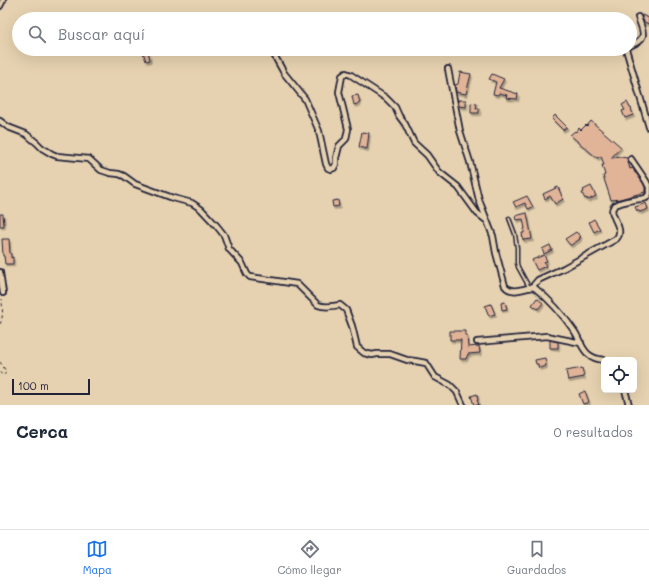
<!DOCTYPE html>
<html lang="es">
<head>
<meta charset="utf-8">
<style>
  :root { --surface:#fff; --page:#f6f6f7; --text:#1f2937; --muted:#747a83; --line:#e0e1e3; --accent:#1a73e8 }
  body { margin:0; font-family:Mali,sans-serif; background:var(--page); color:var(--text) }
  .controls { position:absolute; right:12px; bottom:12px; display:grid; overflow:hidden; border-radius:6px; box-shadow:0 4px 16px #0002 }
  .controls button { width:36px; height:36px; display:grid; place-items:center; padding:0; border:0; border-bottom:1px solid var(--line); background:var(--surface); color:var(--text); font:20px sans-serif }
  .scale { position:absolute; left:12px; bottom:10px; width:78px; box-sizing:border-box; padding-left:4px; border:2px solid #22223b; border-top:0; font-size:11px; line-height:14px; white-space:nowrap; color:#22223b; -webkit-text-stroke:3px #e6d2b0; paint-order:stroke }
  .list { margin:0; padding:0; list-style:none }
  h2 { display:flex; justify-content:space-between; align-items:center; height:52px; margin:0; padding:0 16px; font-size:17px }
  h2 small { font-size:13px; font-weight:400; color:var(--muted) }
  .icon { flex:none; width:22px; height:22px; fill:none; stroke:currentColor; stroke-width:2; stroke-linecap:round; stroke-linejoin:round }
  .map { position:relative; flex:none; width:649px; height:405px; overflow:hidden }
  .search { position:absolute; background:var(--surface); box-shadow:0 4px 16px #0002; left:12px; right:12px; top:12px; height:44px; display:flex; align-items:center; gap:10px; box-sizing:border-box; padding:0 14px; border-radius:22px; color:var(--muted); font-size:15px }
  .sheet { height:124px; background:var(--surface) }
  nav { display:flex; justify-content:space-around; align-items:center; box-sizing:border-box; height:56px; border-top:1px solid var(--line); background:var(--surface); font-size:11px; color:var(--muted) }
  nav a { display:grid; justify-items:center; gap:2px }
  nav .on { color:var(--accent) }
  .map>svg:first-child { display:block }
  .building { fill:#e1b397; stroke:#22223b; filter:url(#shadow) }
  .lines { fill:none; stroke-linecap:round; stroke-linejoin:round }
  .lane-casing { stroke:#22223b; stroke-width:5 }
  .street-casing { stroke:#22223b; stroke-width:8 }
  .path { stroke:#22223b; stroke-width:1; stroke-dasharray:3 3; stroke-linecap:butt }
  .lane { stroke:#e6d2b0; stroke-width:2 }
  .street { stroke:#e6d2b0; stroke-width:4.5 }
</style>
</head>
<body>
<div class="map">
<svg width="649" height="405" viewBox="0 0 649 405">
  <defs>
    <filter id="shadow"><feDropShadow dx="1.5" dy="2.5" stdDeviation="0" flood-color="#0004"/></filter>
  </defs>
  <rect width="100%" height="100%" fill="#e6d2b0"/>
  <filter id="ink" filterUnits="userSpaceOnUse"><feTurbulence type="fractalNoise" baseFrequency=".025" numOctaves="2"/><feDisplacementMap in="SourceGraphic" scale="8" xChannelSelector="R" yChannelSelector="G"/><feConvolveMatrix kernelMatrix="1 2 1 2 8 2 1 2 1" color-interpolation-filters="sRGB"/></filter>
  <g filter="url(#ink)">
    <path class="building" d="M 642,15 L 649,18 L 649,24 L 644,22 L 642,17 Z
      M 148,51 L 150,60 L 146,61 L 143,52 Z
      M 460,72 L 471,74 L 466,94 L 456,92 L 455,85 L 458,84 Z
      M 492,74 L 504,79 L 499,88 L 518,94 L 517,99 L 506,98 L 507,95 L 499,93 L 498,95 L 493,94 L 496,82 L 489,79 Z
      M 358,95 L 360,103 L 354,105 L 352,96 Z
      M 458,100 L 466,100 L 466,107 L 459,106 Z
      M 627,102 L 630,108 L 631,108 L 633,115 L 625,118 L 622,111 L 625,110 L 622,105 Z
      M 471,103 L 477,104 L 476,108 L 479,108 L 479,113 L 471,113 Z
      M 555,115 L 567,127 L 563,130 L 552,119 Z
      M 591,121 L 621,147 L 611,158 L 621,157 L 627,158 L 630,169 L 633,168 L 635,173 L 636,173 L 643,183 L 645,187 L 645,192 L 620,199 L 611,200 L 603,176 L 605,175 L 602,165 L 604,165 L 601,156 L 597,158 L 570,135 L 575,131 L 576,132 L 579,128 L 581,130 L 586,125 L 587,126 Z
      M 362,132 L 369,133 L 367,149 L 359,147 Z
      M 591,186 L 596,196 L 588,200 L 587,198 L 585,199 L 582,193 L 584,192 L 583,190 Z
      M 558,187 L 563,199 L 555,204 L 550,196 L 545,199 L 543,194 Z
      M 527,196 L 533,207 L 528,209 L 525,203 L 516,207 L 513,202 Z
      M 338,200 L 339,206 L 333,207 L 332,201 Z
      M 646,203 L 648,209 L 640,212 L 639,211 L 637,211 L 635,207 Z
      M 527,213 L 532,239 L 523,240 L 522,233 L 524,233 L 524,229 L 525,229 L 523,219 L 516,220 L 515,216 Z
      M 0,214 L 3,214 L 4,226 L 0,226 Z
      M 594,219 L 600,229 L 594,232 L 589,222 Z
      M 576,232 L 578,234 L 579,234 L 581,237 L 579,238 L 580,239 L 571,245 L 570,245 L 565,239 Z
      M 2,239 L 9,239 L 10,254 L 11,254 L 11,258 L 13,257 L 13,264 L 5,264 L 4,256 L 3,256 Z
      M 550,245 L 552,250 L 544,254 L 542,249 Z
      M 544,255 L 547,261 L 544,262 L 546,266 L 537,270 L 532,260 Z
      M 537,298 L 543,303 L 538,309 L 532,305 Z
      M 505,302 L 507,309 L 502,310 L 501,303 Z
      M 491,304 L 495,314 L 489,316 L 485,306 Z
      M 450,331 L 465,331 L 465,335 L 467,335 L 468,347 L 479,346 L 480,353 L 468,354 L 466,359 L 460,359 L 461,340 L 450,340 Z
      M 550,340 L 558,342 L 558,348 L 550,348 Z
      M 545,358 L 546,366 L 539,368 L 538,364 L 536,364 L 535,360 Z
      M 582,368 L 584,377 L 568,380 L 566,371 Z
      M 585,391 L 589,402 L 583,404 L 579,394 Z
      M 477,394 L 478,400 L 477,400 L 479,405 L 474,405 L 471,396 Z"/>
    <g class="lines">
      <g class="lane-casing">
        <path id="lane" d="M 509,218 L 515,234 L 517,248 L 517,263 L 518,267 L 529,287"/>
      </g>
      <g class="street-casing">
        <path id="street" d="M 0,6 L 3,0
          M 630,46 C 649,37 643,33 638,17
          M 626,49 L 649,127
          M 273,53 L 284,73 L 305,99 L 319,131 L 326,164 L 328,168 L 331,169 L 334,168 L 336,164 L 336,158 L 339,146 L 346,139 L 348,129 L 339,92 L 342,76 L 346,73 L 351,75 L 386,98 L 395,107 L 399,116 L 405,124 L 414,143 L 427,155 L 439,172 L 458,187 L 477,213 L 486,220
          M 448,69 L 460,131 L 470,162 L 479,200 L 493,236 L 496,253 L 505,286 C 511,294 523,289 532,287 L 535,288 C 550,300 564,316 575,332 C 579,338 581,347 587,353 C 592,358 597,359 604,360
          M 0,121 L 8,127 L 26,134 L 37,143 L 42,148 L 52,154 L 57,156 L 89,159 L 101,170 L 110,173 L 119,174 L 124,176 L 135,184 L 173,198 L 192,203 L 201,209 L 216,225 L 224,235 L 229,249 L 242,263 L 247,274 L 250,277 L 297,284 L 318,305 C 326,308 332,306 340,305 L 346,310 L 352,326 L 357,347 L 364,353 L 372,355 L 377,354 L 390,354 L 407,360 L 415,361 L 426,363 L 435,377 L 450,385 L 457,392 L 463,405
          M 0,272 L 3,293
          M 532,287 L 538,280 L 564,268 L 616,239 C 628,228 601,210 618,204 C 627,200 637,200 646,198 L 649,194 L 649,187 L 646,181 L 631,159
          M 477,342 L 547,336 L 581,343
          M 625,390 L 629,405"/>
      </g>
      <path class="path" d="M 0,324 C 4,316 2,307 2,299
        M 0,362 L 6,371 L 5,374 L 4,375 L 0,373"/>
      <use href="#lane" class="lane"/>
      <use href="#street" class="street"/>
    </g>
  </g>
</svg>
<div class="controls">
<button><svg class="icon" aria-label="locate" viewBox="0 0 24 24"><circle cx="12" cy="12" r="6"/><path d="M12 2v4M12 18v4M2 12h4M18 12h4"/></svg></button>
</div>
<div class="scale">100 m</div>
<div class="search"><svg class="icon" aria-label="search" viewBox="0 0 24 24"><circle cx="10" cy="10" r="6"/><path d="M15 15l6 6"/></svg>Buscar aquí</div>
</div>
<section class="sheet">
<h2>Cerca<small>0 resultados</small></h2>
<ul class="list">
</ul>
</section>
<nav>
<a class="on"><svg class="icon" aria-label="map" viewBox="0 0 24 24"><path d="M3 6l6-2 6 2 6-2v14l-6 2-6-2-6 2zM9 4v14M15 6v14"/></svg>Mapa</a>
<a><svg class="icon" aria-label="directions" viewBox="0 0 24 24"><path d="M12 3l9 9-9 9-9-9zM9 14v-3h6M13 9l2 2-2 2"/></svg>Cómo llegar</a>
<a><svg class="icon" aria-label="saved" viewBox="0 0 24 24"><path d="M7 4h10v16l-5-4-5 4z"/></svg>Guardados</a>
</nav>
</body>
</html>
